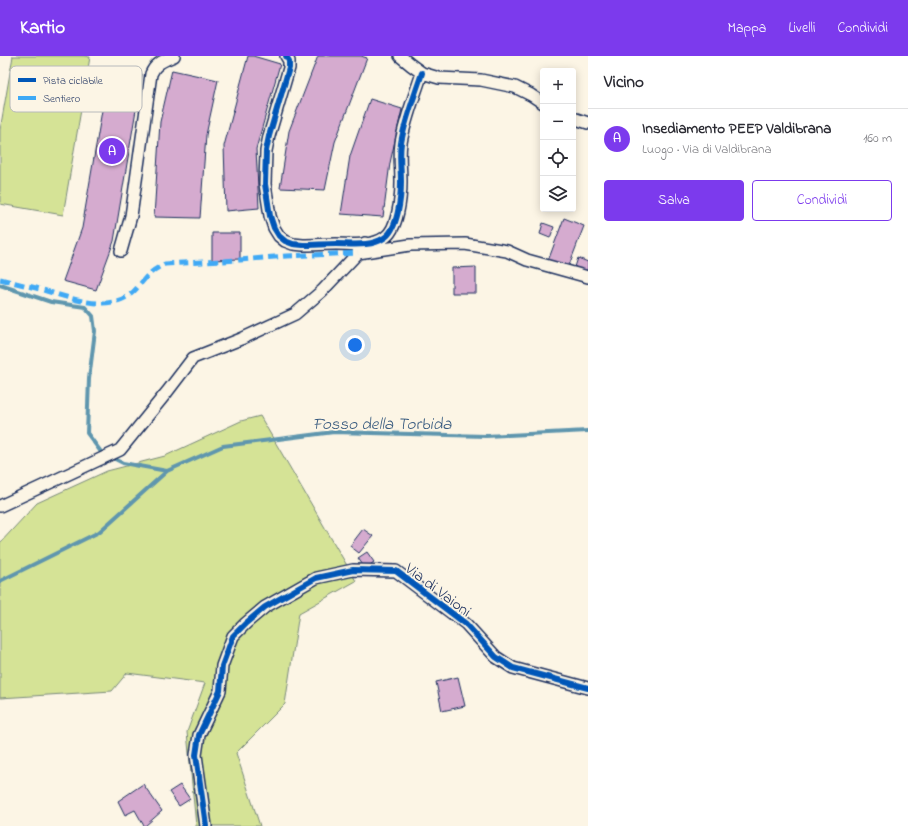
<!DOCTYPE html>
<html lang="it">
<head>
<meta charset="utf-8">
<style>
  :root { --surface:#fff; --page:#f2f2f3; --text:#2b2b33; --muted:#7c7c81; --line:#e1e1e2; --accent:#7c3aed }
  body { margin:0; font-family:"Indie Flower",sans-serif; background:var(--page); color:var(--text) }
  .controls { position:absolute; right:12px; top:12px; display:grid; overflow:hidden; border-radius:4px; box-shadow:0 2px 10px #0003 }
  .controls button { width:36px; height:36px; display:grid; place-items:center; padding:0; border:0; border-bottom:1px solid var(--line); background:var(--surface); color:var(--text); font:20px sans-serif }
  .you { position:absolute; left:355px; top:289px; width:14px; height:14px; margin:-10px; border:3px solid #fff; border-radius:50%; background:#1a73e8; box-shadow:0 0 0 6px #1a73e833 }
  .badge { display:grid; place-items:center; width:26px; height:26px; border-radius:50%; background:var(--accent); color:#fff; font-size:13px; font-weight:700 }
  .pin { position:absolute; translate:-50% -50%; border:2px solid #fff; box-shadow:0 1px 4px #0006 }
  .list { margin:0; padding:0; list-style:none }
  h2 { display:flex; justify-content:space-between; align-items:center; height:52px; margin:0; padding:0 16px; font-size:17px }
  h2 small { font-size:13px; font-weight:400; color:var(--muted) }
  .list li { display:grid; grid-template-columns:26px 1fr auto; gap:12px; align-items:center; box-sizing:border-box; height:60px; padding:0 16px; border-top:1px solid var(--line) }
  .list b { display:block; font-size:15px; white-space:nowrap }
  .list p { margin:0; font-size:13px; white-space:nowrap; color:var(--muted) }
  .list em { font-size:13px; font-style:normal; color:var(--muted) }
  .actions { display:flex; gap:8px; padding:12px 16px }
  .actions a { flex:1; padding:9px 0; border:1px solid var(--accent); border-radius:4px; text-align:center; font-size:14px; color:var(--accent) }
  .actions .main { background:var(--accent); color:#fff }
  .icon { flex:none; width:22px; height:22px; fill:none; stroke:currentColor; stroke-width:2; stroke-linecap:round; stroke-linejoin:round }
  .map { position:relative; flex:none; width:588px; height:770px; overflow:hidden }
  header { display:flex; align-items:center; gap:24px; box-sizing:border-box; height:56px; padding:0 20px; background:var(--accent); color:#fff }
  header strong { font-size:19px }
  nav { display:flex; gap:22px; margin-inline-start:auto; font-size:14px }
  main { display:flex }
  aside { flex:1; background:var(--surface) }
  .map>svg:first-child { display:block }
  .green { fill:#d5e396; stroke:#78897a }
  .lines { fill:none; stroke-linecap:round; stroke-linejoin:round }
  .stream { stroke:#5e96ae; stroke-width:4 }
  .building { fill:#d5abcf; stroke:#1b2f5e }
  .minor-casing { stroke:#1b2f5e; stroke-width:14 }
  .minor { stroke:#fcf5e5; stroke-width:11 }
  .quiet { stroke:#3fa9f5; stroke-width:5; stroke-dasharray:10 5; stroke-linecap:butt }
  .cycleway-casing { stroke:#fcf5e5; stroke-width:8 }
  .cycleway { stroke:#0057b8; stroke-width:6 }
  .labels { text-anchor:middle; stroke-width:3.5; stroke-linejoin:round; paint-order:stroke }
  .street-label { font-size:16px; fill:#1b2f5e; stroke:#fcf5e5 }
  .water-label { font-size:17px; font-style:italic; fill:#375a7f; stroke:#fcf5e5 }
  .key { fill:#fcf5e5; stroke:#b8babc; stroke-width:1 }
  .key-label { font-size:11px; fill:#1b2f5e }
</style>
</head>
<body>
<header>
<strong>Kartio</strong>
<nav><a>Mappa</a><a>Livelli</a><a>Condividi</a></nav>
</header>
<main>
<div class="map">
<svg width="588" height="770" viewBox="0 0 588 770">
  <rect width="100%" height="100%" fill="#fcf5e5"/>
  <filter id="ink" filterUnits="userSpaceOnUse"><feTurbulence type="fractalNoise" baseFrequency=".025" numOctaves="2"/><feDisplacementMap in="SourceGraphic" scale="8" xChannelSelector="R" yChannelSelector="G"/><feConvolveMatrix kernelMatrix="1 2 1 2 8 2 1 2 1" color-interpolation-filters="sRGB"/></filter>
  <g filter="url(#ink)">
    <path class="green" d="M 13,0 L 83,0 L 90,1 L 63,159 L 0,148 L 0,74 Z
      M 260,360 L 356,525 L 299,557 L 285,648 L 236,697 L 260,770 L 196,770 L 187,676 L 205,627 L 127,617 L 112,635 L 0,642 L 0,487 L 37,447 L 107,415 L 165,400 L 241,365 Z"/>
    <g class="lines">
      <path class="stream" d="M 0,229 L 51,246 L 85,251 L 93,260 L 95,275 L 89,323 L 87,377 L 101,396 L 123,407 L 167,415
        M 0,525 L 99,476 L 167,415 L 223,390 L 334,376 L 486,380 L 588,375"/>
    </g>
    <path class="building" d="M 248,0 L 253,0 L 280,8 L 256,93 L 259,152 L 226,155 L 224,90 Z
      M 318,0 L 361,0 L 367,2 L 335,86 L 325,134 L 280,132 L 289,75 Z
      M 109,13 L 142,18 L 114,185 L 96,234 L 63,225 L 82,172 Z
      M 172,14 L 218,24 L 206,79 L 200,162 L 154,161 L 160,66 Z
      M 370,43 L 402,53 L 390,107 L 383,161 L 341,158 L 350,100 Z
      M 564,162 L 584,170 L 568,212 L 548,205 Z
      M 543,167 L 554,171 L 550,182 L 540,178 Z
      M 212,177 L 240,177 L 240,203 L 212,204 Z
      M 578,202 L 588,206 L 588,218 L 574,214 Z
      M 476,211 L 476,237 L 452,237 L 452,212 Z
      M 363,473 L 373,480 L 359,497 L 350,490 Z
      M 367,496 L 374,506 L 365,512 L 358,502 Z
      M 458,621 L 465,650 L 442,655 L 436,626 Z
      M 143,728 L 162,755 L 145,770 L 144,770 L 135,754 L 125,759 L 118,745 Z
      M 180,729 L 190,743 L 179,750 L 169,736 Z"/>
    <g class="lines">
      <g class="minor-casing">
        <path id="minor" d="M 286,0 L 289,5 L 289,12 L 269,80 L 266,95 L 265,128 L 270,160 L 274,172 L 279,180 L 285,185 L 293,188 L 303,189 C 314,189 325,188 336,188 C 351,188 371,191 384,182 C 398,174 401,141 401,126 C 401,112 399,100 401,87 C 405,63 415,39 422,17
          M 400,0 L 411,9 L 422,17 L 439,22 L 481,24 L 515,31 L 531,39 L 543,47
          M 573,62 L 588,67
          M 121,195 L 131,160 L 151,18 C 155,7 165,4 174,0
          M 358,197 L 410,189 L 465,188 L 507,195 L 527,204 L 588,221
          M 0,450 L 120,394 L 167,336 L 193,302 L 241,283 L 295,258 L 322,235 L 358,197 L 365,187
          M 206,770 L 196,699 L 199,679 L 220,635 L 222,610 L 233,580 L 246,567 L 265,551 L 316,522 L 353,514 L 396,515 L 466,568 L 496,601 L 513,612 L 588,632"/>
      </g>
      <use href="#minor" class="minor"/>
      <path class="quiet" d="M 0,223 C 12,226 24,229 36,232 C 63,239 101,257 128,240 C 136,235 142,225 149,218 C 154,214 159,211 165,208 L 240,204 L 287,200 L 358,197"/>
      <g class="cycleway-casing">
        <path id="cycleway" d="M 286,0 L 289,5 L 289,12 L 269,80 L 266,95 L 265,128 L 270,160 L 274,172 L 279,180 L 285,185 L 293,188 L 303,189 C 314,189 325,188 336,188 C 351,188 371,191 384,182 C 398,174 401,141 401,126 C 401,112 399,100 401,87 C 405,63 415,39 422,17
          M 206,770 L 196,699 L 199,679 L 220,635 L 222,610 L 233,580 L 246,567 L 265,551 L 316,522 L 353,514 L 396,515 L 466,568 L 496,601 L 513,612 L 588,632"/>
      </g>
      <use href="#cycleway" class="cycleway"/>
    </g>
  </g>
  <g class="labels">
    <g class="street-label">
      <text transform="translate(439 533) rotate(37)" y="6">Via di Vaioni</text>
    </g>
    <g class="water-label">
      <text x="382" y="373">Fosso della Torbida</text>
    </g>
  </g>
  <rect x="10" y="10" width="132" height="46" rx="6" class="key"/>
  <rect x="18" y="22" width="18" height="4" fill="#0057b8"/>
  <rect x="18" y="40" width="18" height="4" fill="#3fa9f5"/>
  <g class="key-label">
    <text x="43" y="28">Pista ciclabile</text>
    <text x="43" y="46">Sentiero</text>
  </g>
</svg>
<div class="controls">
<button>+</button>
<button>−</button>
<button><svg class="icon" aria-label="locate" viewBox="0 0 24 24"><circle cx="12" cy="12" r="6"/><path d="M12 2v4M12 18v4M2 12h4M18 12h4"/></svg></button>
<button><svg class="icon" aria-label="layers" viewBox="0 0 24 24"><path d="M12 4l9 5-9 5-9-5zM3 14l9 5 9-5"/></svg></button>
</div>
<div class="you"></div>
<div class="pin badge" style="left:112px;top:95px">A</div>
</div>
<aside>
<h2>Vicino<small></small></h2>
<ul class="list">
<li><span class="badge">A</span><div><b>Insediamento PEEP Valdibrana</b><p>Luogo · Via di Valdibrana</p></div><em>160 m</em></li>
</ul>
<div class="actions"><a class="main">Salva</a><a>Condividi</a></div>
</aside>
</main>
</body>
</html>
